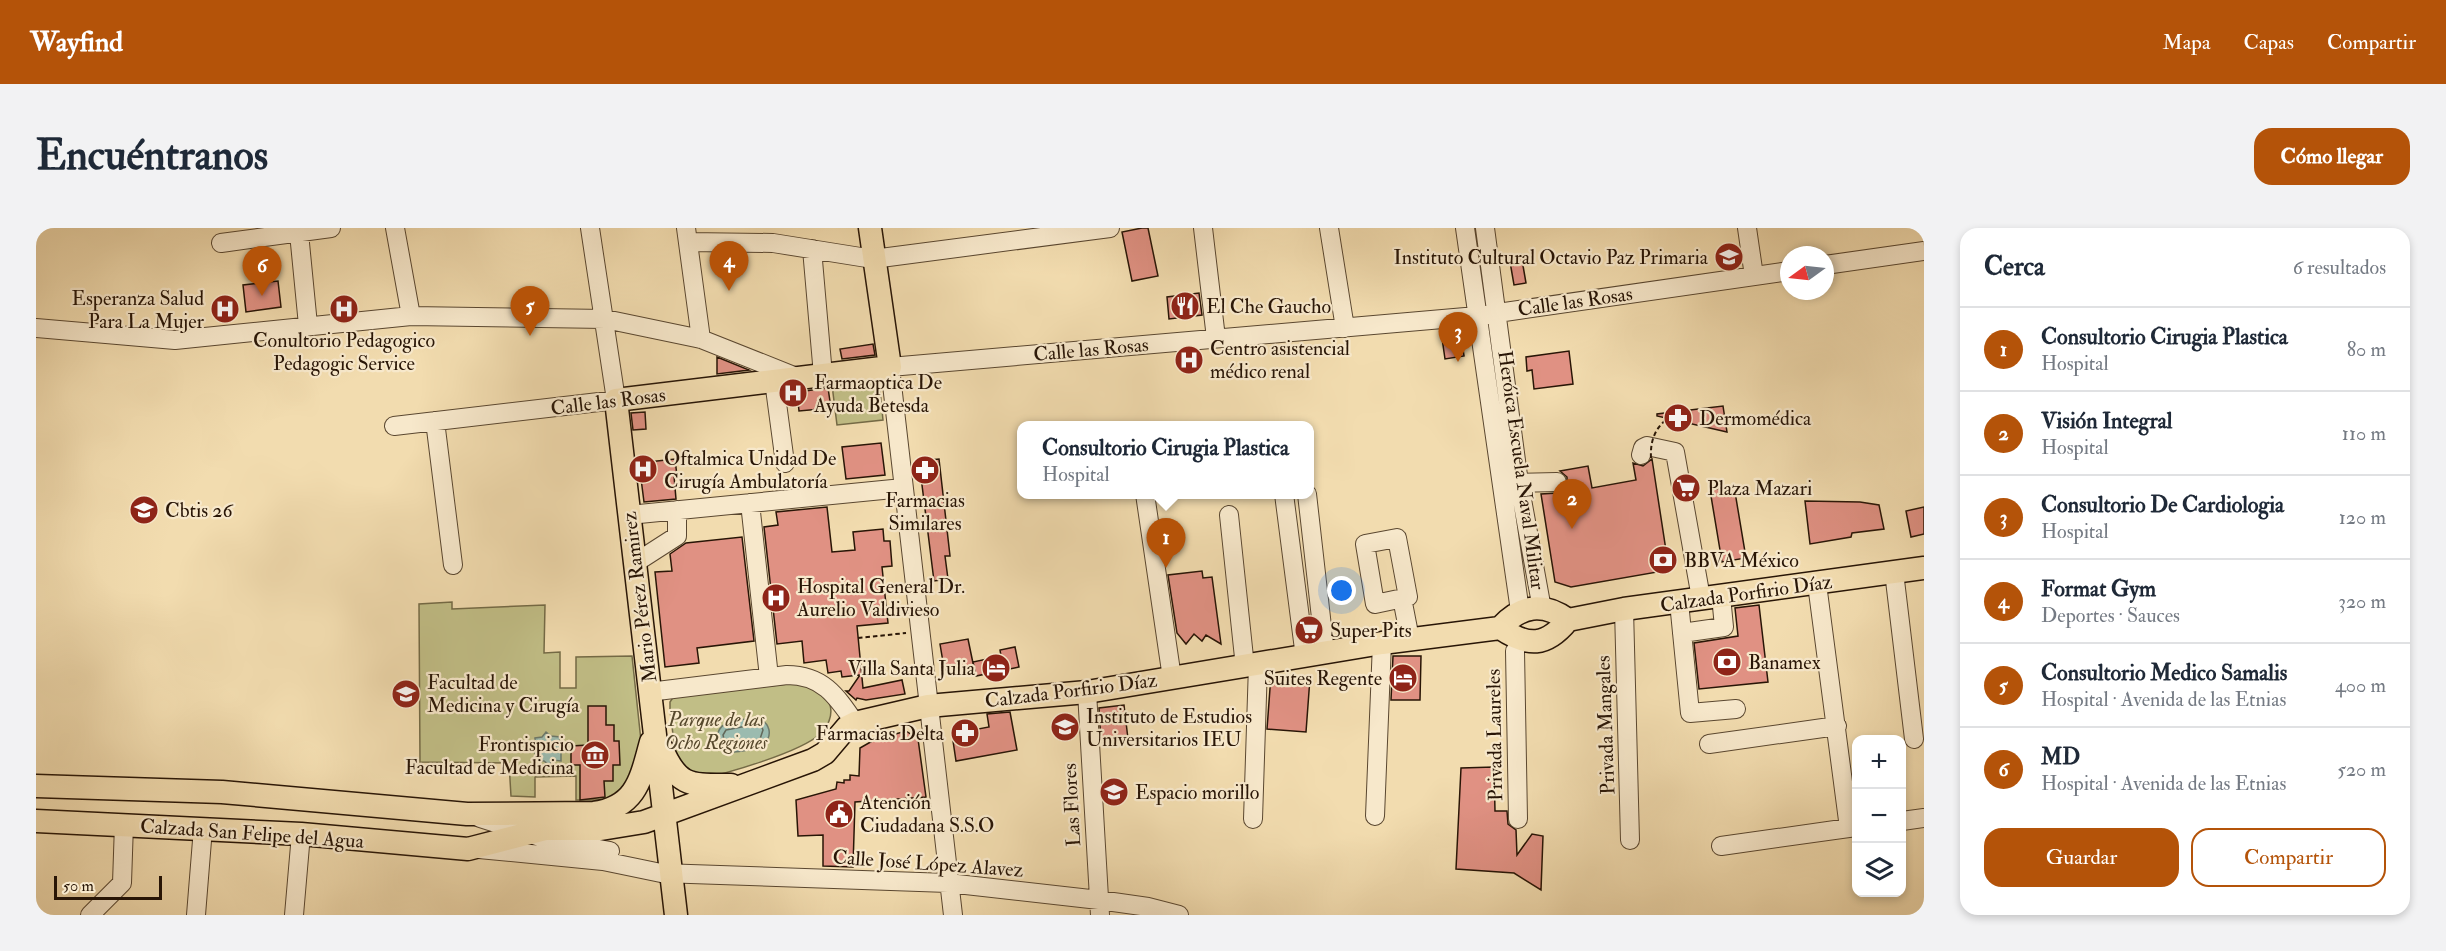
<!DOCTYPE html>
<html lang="es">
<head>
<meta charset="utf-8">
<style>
  :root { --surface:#fff; --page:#f2f2f3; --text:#1f2937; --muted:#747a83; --line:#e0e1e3; --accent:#b45309 }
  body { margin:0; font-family:"IM FELL Double Pica",serif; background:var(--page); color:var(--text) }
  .controls { position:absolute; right:18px; bottom:18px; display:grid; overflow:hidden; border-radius:12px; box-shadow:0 3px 9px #0003 }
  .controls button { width:54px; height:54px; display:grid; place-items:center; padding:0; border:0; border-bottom:2px solid var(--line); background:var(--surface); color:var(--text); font:30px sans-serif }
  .compass { position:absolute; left:1744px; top:18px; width:54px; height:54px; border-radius:50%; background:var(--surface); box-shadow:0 3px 9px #0003; rotate:255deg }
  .scale { position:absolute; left:18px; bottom:15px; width:108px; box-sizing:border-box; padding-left:6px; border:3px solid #281506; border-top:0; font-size:16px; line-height:21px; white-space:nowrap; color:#281506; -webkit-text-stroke:4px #f7e8cb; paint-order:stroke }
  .you { position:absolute; left:1306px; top:363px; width:21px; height:21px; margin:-15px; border:4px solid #fff; border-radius:50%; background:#1a73e8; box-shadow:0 0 0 9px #1a73e833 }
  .badge { display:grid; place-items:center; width:39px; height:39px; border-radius:50%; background:var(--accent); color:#fff; font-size:20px; font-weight:700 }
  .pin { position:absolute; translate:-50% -50px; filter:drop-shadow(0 2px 3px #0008) }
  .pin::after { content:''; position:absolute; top:32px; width:21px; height:18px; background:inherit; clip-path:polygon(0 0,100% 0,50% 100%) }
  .popup { position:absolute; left:981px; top:193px; width:297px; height:78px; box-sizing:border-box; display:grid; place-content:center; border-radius:12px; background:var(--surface); filter:drop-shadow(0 2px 4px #0005); font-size:20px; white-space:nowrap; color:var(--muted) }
  .popup b { font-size:22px; color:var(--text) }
  .popup::after { content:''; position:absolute; left:50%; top:100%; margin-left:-12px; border:12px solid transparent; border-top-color:var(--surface) }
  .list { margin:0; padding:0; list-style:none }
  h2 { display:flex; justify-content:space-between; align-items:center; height:78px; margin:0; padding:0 24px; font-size:26px }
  h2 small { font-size:20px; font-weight:400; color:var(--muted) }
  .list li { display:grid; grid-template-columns:39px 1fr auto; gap:18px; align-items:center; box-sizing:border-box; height:84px; padding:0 24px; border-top:2px solid var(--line) }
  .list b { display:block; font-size:22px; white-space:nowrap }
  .list p { margin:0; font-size:20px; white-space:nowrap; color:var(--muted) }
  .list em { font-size:20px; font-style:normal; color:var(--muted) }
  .actions { display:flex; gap:12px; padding:18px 24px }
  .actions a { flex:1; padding:14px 0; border:2px solid var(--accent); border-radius:18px; text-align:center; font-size:21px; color:var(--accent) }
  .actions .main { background:var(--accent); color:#fff }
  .icon { flex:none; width:33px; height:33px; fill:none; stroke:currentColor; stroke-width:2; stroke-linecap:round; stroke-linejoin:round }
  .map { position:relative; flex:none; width:1888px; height:687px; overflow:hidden; border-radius:18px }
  header { display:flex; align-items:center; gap:36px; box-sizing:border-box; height:84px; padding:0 30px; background:var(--accent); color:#fff }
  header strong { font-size:28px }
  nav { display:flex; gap:33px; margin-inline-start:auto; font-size:21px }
  .intro { display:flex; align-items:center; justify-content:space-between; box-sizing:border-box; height:144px; padding:0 36px }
  h1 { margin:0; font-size:42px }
  .button { padding:15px 27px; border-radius:18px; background:var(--accent); color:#fff; font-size:21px; font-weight:700 }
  main { display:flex; gap:36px; padding:0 36px }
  aside { flex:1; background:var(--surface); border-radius:18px; box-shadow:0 3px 9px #0003 }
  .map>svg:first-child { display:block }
  .green { fill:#c1be86; stroke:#746a46; stroke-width:1.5 }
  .water { fill:#9bbbaf; stroke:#6d796b; stroke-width:1.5 }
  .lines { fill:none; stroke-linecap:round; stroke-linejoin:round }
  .shore { stroke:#62685a; stroke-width:1.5 }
  .building { fill:#e09183; stroke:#281506; stroke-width:1.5 }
  .minor-casing { stroke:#5a4730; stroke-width:20 }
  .major-casing { stroke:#281506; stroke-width:25 }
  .path { stroke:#281506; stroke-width:2; stroke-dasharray:4.5 3; stroke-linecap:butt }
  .minor { stroke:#f7e8cb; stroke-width:18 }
  .major { stroke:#f2dcaf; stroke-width:22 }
  .path-bridge { stroke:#281506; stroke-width:2; stroke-dasharray:4.5 3; stroke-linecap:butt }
  .labels { text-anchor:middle; stroke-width:4.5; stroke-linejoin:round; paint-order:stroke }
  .poi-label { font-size:20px; fill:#281506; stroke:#f7e8cb; text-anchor:start }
  .street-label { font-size:20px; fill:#281506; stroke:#f7e8cb }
  .park-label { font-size:20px; font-style:italic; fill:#56482c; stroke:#f7e8cb }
</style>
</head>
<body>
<header>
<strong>Wayfind</strong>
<nav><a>Mapa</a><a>Capas</a><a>Compartir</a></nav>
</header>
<div class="intro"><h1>Encuéntranos</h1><a class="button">Cómo llegar</a></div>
<main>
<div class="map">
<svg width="1888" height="687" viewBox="0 0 1888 687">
  <rect width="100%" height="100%" fill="#f2dcaf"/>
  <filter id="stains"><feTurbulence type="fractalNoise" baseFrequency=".00333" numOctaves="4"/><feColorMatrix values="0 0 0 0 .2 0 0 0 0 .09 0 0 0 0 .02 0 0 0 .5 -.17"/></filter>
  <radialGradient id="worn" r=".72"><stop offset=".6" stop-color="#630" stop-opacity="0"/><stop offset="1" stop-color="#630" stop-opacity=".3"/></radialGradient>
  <path class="green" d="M 843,152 L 847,192 L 801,197 L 796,157 Z
    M 416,374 L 416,381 L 509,377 L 508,425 L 524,424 L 524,460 L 540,460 L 540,429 L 596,428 L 605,513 L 601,542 L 583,564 L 569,572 L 540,572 L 540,548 L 499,549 L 499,569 L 475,568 L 473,535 L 384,534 L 383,376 Z
    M 771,454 C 778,460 791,468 794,477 C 797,487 792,499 784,506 C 765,524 690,546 663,551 L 640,531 L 634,482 L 634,474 L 638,468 Z"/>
  <path class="water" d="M 722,490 C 734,495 737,507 728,516 C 718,521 701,526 690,523 C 678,518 679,502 689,496 C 698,491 712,491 722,490 Z
    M 510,504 L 515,508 L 524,509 L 524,516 L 529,520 L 525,525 L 525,533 L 517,532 L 513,537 L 508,533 L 500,533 L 500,526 L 495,522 L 499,517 L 499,510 L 506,509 Z"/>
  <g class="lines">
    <path class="shore" d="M 721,496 L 725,497 L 727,502 L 724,511 L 702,517 L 689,515 L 687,507 L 690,502 Z"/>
  </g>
  <path class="building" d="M 1106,0 L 1112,0 L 1122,48 L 1096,53 L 1086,4 Z
    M 1485,26 L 1490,55 L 1478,57 L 1473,28 Z
    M 242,53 L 245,79 L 210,84 L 207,57 Z
    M 1163,65 L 1166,87 L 1133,91 L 1131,69 Z
    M 1424,101 L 1428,128 L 1409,131 L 1405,103 Z
    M 837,116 L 839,127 L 806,131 L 804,121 Z
    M 1533,123 L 1537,156 L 1498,161 L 1496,142 L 1491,143 L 1490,129 Z
    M 681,129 L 713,142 L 681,146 Z
    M 792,160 L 795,180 L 763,183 L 761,164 Z
    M 1687,178 L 1691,204 L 1621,188 L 1621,186 Z
    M 609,184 L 610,201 L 597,202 L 595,185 Z
    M 845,215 L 849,247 L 810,251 L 806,219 Z
    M 639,231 L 641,248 L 638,248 L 640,271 L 608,274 L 603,235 Z
    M 903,231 L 914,328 L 909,328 L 912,351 L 898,353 L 883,233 Z
    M 1616,231 L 1633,342 L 1535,359 L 1519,354 L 1505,266 L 1522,265 L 1531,260 L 1531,249 L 1524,243 L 1552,238 L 1556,260 L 1600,252 L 1597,235 L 1607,238 Z
    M 1698,258 L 1710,330 L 1686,334 L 1674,262 Z
    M 1769,273 L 1824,274 L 1843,277 L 1848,301 L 1816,305 L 1815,309 L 1774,316 Z
    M 791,279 L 796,324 L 819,322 L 817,304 L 847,301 L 848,313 L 854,313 L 856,338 L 846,339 L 852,395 L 821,398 L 827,460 L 866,452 L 869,466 L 830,472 L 821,470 L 820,472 L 810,463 L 813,463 L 824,447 L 806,449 L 805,443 L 792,445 L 790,432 L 768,435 L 766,413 L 741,416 L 728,299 L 742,297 L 740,284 Z
    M 1888,279 L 1888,306 L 1875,309 L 1870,283 Z
    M 706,309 L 718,413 L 661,420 L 663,435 L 629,439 L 619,344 L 636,343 L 634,326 L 650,315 Z
    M 1166,343 L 1167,350 L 1176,349 L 1185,416 L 1170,407 L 1166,413 L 1158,406 L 1150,416 L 1141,405 L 1132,347 Z
    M 1723,377 L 1732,454 L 1663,461 L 1658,415 L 1702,408 L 1699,380 Z
    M 932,411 L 938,440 L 913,445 L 908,440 L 904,416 Z
    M 979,419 L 983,439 L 940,448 L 937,434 L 965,428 L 964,422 Z
    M 1357,428 L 1385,428 L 1384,472 L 1355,472 Z
    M 1235,447 L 1274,450 L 1270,504 L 1231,501 Z
    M 1088,477 L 1092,511 L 1065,514 L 1063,480 Z
    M 552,478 L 570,478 L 570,497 L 578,497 L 578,513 L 583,513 L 584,537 L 577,537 L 577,553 L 568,553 L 569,569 L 544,572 L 544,537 L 535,537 L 535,518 L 552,517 Z
    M 974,484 L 981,522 L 920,533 L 916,506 L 953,499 L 951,486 Z
    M 870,503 L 882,511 L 890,569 L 819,574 L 817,639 L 787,638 L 787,607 L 762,608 L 760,572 L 800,561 L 801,554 L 808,555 L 808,552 L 814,552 L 814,547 L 823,548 L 824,520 L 838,512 Z
    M 1458,539 L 1459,583 L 1471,583 L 1472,596 L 1480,602 L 1481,627 L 1496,606 L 1507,608 L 1505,662 L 1478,645 L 1420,641 L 1425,540 Z"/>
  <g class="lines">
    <g class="minor-casing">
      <path id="minor" d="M 359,0 L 375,88
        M 650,0 L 665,111
        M 1167,0 L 1180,110
        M 1293,0 L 1309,100
        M 1429,0 L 1484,383
        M 1449,0 L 1483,255 L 1506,381
        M 1711,0 L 1718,48
        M 263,5 L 272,97
        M 652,14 L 737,15 L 837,31 L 1074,0
        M 185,15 L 295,0
        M 776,21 L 787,147
        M 1789,37 L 1888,23
        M 0,100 L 139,112 L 375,88 L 569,91 L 665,111 L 763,150
        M 738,153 L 749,235
        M 399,193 L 417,337
        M 358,198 L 580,172 L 554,0
        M 1605,227 L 1607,220 L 1611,218 L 1639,224 L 1665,370
        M 1483,255 L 1521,254
        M 1109,266 L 1136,450
        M 1248,266 L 1269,429
        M 1271,266 L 1289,425
        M 714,275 L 733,449
        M 593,287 L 867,260
        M 1193,287 L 1209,439
        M 1361,310 L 1372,369 L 1339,376 L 1329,316 Z
        M 599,335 L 641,308 L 641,282
        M 1858,344 L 1878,511
        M 1781,356 L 1813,600
        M 1366,370 L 1374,411
        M 1643,374 L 1654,485 L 1700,481
        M 1588,381 L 1594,612
        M 1646,405 L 1688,399 L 1685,368
        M 1479,423 L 1482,591
        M 613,464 L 751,447 C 786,447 800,467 819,495
        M 1051,464 L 1064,687
        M 1673,516 L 1801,498
        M 1339,588 L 1346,415
        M 444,590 L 510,611 L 574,623
        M 1217,591 L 1222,437
        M 1866,593 L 1888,590
        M 1685,618 L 1820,599
        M 443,621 L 567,633 L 625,645 L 912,655 L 1063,672 L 1112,679 L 1143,687
        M 54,687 L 86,655 L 88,596
        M 160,687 L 167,600
        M 258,687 L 265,606
        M 917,687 L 854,139 L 1441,88 L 1753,43"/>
    </g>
    <g class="major-casing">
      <path id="major" d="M 1532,392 L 1588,381 L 1888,340
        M 1464,400 C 1492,419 1510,419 1532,392
        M 1464,400 C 1485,377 1507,374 1532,392
        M 625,519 C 642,559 653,557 695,557
        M 0,558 L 186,564 L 431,586 L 558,585 C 601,579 605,550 615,514
        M 0,593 L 265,606 L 432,621 L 509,601 L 565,601 L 608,594 L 777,532 L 789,525 L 811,499 L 819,495 L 892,478 L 1051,464 L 1346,415 L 1464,400
        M 640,687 L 580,172 L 854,139 L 834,0"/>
    </g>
    <path class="path" d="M 822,410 L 870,405"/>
    <use href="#minor" class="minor"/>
    <use href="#major" class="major"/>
    <path class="path-bridge" d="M 1615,230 C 1614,211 1620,198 1635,188"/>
  </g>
  <defs>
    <g id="school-disc" transform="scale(1.5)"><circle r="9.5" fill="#8f2418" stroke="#f7e8cb"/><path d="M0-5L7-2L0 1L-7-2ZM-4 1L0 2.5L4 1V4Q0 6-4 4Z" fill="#fff"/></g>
    <g id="restaurant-disc" transform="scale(1.5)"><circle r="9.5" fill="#8f2418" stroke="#f7e8cb"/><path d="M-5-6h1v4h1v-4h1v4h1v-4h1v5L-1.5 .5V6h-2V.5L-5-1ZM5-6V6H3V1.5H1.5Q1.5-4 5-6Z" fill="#fff"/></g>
    <g id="hospital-disc" transform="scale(1.5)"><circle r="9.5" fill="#8f2418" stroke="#f7e8cb"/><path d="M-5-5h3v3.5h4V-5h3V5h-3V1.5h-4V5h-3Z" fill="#fff"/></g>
    <g id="pharmacy-disc" transform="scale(1.5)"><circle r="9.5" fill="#8f2418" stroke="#f7e8cb"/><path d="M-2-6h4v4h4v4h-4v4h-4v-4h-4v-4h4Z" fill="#fff"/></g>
    <g id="supermarket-disc" transform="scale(1.5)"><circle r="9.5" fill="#8f2418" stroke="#f7e8cb"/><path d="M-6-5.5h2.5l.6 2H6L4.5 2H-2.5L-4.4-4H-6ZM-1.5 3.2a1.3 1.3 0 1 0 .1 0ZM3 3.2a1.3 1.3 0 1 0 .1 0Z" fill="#fff"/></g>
    <g id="bank-disc" transform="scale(1.5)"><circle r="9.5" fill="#8f2418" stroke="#f7e8cb"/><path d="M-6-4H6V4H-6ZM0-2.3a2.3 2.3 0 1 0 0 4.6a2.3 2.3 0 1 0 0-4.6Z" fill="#fff"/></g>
    <g id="hotel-disc" transform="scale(1.5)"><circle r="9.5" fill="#8f2418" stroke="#f7e8cb"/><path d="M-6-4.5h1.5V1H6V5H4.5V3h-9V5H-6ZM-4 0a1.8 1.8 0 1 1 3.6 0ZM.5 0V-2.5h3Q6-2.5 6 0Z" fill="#fff"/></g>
    <g id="university-disc" transform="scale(1.5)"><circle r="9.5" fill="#8f2418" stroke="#f7e8cb"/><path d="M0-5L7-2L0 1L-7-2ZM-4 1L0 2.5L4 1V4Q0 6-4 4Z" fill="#fff"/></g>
    <g id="museum-disc" transform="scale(1.5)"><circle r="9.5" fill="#8f2418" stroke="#f7e8cb"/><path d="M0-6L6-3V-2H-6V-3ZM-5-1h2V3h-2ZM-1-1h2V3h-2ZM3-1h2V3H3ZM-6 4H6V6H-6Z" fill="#fff"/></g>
    <g id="civic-disc" transform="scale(1.5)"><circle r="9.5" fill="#8f2418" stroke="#f7e8cb"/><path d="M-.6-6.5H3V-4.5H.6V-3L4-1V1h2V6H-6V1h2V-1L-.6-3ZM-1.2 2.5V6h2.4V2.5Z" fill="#fff"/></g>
  </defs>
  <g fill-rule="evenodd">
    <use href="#school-disc" x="1693" y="29"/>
    <use href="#restaurant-disc" x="1149" y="78"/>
    <use href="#hospital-disc" x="189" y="81"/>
    <use href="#hospital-disc" x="308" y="81"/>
    <use href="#hospital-disc" x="1153" y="132"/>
    <use href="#hospital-disc" x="757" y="165"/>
    <use href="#pharmacy-disc" x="1642" y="190"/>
    <use href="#hospital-disc" x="607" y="241"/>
    <use href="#pharmacy-disc" x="889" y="242"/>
    <use href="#supermarket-disc" x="1650" y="260"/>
    <use href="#school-disc" x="108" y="282"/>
    <use href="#bank-disc" x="1627" y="332"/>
    <use href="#hospital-disc" x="740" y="370"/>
    <use href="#supermarket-disc" x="1273" y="402"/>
    <use href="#bank-disc" x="1691" y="434"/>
    <use href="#hotel-disc" x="960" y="440"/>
    <use href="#hotel-disc" x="1367" y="450"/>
    <use href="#university-disc" x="370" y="466"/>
    <use href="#university-disc" x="1029" y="499"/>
    <use href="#pharmacy-disc" x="929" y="505"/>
    <use href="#museum-disc" x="559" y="527"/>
    <use href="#school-disc" x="1078" y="564"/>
    <use href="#civic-disc" x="803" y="586"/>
  </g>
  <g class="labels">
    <g class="poi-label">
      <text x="1672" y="36" text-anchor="end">Instituto Cultural Octavio Paz Primaria</text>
      <text x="168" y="77" text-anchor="end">Esperanza Salud<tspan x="168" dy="23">Para La Mujer</tspan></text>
      <text x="1170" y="85">El Che Gaucho</text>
      <text x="308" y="119" text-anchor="middle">Conultorio Pedagogico<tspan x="308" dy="23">Pedagogic Service</tspan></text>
      <text x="1174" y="127">Centro asistencial<tspan x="1174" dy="23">médico renal</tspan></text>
      <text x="778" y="161">Farmaoptica De<tspan x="778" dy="23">Ayuda Betesda</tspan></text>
      <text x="1663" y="197">Dermomédica</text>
      <text x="628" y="237">Oftalmica Unidad De<tspan x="628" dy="23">Cirugía Ambulatoría</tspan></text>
      <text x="1671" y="267">Plaza Mazari</text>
      <text x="889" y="279" text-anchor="middle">Farmacias<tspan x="889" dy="23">Similares</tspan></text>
      <text x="129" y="289">Cbtis 26</text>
      <text x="1648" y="339">BBVA México</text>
      <text x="761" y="365">Hospital General Dr.<tspan x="761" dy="23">Aurelio Valdivieso</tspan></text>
      <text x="1294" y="409">Super Pits</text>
      <text x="1712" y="441">Banamex</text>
      <text x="939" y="447" text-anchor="end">Villa Santa Julia</text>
      <text x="1346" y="457" text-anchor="end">Suites Regente</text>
      <text x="391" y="461">Facultad de<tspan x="391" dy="23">Medicina y Cirugía</tspan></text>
      <text x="1050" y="495">Instituto de Estudios<tspan x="1050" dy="23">Universitarios IEU</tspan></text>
      <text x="908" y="512" text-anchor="end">Farmacias Delta</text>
      <text x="538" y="523" text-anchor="end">Frontispicio<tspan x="538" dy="23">Facultad de Medicina</tspan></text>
      <text x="1099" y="571">Espacio morillo</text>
      <text x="824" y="581">Atención<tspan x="824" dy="23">Ciudadana S.S.O</tspan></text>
    </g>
    <g class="street-label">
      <text transform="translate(1539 73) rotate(-8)" y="7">Calle las Rosas</text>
      <text transform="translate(1055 121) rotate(-5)" y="7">Calle las Rosas</text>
      <text transform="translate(572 173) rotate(-7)" y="7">Calle las Rosas</text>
      <text transform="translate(1486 242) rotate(82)" y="7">Heróica Escuela Naval Militar</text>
      <text transform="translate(1710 365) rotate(-8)" y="7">Calzada Porfirio Díaz</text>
      <text transform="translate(603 369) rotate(-97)" y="7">Mario Pérez Ramirez</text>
      <text transform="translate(1035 462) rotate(-7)" y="7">Calzada Porfirio Díaz</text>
      <text transform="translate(1569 497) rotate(-92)" y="7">Privada Mangales</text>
      <text transform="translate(1458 507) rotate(-91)" y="7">Privada Laureles</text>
      <text transform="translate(1035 577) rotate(-93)" y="7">Las Flores</text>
      <text transform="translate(216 605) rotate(4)" y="7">Calzada San Felipe del Agua</text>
      <text transform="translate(892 635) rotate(4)" y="7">Calle José López Alavez</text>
    </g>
    <g class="park-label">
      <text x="680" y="498">Parque de las<tspan x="680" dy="23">Ocho Regiones</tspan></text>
    </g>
  </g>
  <rect width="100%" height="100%" filter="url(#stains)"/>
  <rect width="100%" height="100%" fill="url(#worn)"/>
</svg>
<div class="controls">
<button>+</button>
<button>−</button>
<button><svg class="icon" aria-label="layers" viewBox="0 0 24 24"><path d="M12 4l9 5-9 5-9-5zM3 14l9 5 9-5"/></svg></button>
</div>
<svg class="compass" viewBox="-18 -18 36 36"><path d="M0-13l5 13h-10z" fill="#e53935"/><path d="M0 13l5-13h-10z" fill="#747a83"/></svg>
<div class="scale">50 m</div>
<div class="you"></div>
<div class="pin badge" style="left:1130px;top:340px">1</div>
<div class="popup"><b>Consultorio Cirugia Plastica</b>Hospital</div>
<div class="pin badge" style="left:1536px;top:301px">2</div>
<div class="pin badge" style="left:1422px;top:134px">3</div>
<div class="pin badge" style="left:693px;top:63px">4</div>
<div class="pin badge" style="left:494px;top:108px">5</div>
<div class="pin badge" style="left:226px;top:68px">6</div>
</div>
<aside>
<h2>Cerca<small>6 resultados</small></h2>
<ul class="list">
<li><span class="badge">1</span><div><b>Consultorio Cirugia Plastica</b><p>Hospital</p></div><em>80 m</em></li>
<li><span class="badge">2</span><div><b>Visión Integral</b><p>Hospital</p></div><em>110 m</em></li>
<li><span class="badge">3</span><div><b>Consultorio De Cardiologia</b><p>Hospital</p></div><em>120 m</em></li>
<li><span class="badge">4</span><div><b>Format Gym</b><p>Deportes · Sauces</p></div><em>320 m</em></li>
<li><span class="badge">5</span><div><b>Consultorio Medico Samalis</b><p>Hospital · Avenida de las Etnias</p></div><em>400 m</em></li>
<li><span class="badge">6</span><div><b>MD</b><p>Hospital · Avenida de las Etnias</p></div><em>520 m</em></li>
</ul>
<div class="actions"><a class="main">Guardar</a><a>Compartir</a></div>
</aside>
</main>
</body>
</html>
